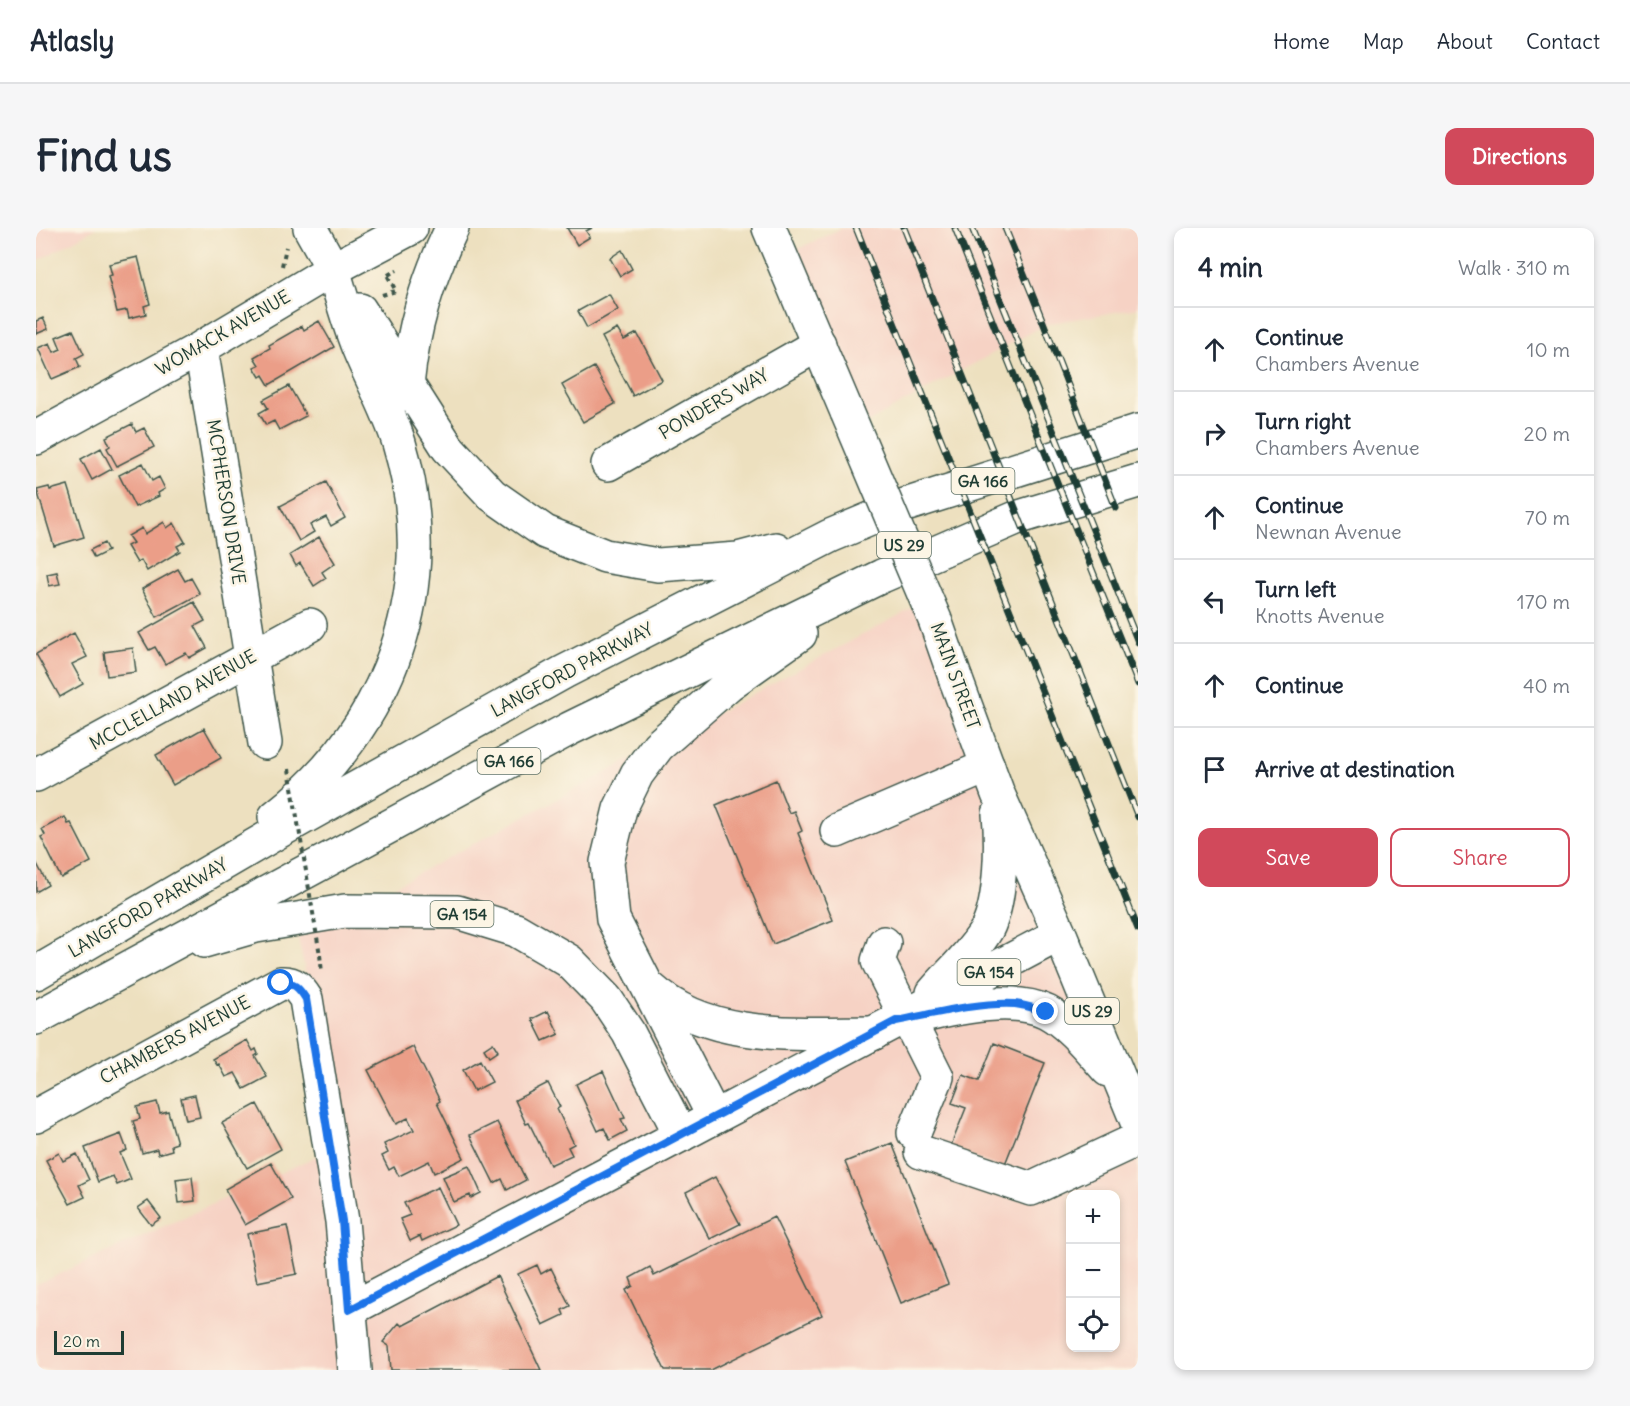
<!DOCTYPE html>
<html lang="en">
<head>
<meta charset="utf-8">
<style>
  :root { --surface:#fff; --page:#f6f6f7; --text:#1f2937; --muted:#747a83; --line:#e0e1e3; --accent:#d1495b }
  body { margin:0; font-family:Delius,sans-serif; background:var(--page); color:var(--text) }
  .controls { position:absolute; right:18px; bottom:18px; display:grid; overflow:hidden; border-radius:12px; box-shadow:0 3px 9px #0003 }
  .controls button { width:54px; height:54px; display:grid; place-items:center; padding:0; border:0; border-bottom:2px solid var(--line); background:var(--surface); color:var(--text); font:30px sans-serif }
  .scale { position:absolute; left:18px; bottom:15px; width:70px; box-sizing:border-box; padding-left:6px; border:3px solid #1f3d34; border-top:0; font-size:16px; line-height:21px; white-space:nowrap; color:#1f3d34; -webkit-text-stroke:4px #fcf5e5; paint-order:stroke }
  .stop { position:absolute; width:18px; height:18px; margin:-14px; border:4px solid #1a73e8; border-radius:50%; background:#fff }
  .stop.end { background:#1a73e8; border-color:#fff; box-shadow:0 2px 6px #0008 }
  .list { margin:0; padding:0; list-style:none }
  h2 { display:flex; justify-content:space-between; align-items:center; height:78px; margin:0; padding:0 24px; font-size:26px }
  h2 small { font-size:20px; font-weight:400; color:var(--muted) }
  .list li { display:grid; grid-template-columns:39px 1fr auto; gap:18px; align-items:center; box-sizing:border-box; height:84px; padding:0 24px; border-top:2px solid var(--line) }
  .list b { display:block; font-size:22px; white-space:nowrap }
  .list p { margin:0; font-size:20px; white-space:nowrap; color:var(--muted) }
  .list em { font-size:20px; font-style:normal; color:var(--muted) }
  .actions { display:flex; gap:12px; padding:18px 24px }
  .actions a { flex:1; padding:14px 0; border:2px solid var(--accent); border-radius:12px; text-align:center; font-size:21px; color:var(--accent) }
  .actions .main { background:var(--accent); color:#fff }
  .icon { flex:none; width:33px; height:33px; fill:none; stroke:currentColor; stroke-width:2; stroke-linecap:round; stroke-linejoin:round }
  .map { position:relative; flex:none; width:1102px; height:1142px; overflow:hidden; border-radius:12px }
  header { display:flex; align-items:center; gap:36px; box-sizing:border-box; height:84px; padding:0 30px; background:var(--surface); border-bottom:2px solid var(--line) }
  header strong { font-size:28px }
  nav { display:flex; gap:33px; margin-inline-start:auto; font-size:21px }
  .intro { display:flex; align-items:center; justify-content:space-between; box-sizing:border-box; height:144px; padding:0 36px }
  h1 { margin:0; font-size:42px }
  .button { padding:15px 27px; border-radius:12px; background:var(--accent); color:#fff; font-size:21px; font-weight:700 }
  main { display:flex; gap:36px; padding:0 36px }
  aside { flex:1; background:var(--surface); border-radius:12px; box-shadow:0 3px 9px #0003 }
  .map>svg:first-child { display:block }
  .built { fill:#f6d2c4; fill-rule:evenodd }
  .building { fill:#eb9e88 }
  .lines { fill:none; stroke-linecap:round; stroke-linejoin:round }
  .minor-casing { stroke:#3e5549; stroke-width:36 }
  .major-casing { stroke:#3e5549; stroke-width:36 }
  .highway-casing { stroke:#3e5549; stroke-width:36 }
  .path { stroke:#3e5549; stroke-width:4; stroke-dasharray:4.5 4.5; stroke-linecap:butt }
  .minor { stroke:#fff; stroke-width:33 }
  .major { stroke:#fff; stroke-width:33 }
  .highway { stroke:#fff; stroke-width:33 }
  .rail-casing { stroke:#1f3d34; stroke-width:7 }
  .rail { stroke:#fcf5e5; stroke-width:4.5; stroke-dasharray:14; stroke-linecap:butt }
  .major-bridge-casing { stroke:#3e5549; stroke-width:36; stroke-linecap:butt }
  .path-bridge { stroke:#3e5549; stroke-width:4; stroke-dasharray:4.5 4.5; stroke-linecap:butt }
  .major-bridge { stroke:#fff; stroke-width:33 }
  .route { stroke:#1a73e8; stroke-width:8 }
  .labels { text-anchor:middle; stroke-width:5; stroke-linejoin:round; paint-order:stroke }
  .shield { fill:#fcf5e5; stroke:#617469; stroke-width:1.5 }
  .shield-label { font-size:16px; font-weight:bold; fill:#1f3d34 }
  .street-label { font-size:18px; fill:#1f3d34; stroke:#fcf5e5 }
</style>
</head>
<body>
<header>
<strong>Atlasly</strong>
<nav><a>Home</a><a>Map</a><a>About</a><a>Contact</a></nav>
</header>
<div class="intro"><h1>Find us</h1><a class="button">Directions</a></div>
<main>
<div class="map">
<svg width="1102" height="1142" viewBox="0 0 1102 1142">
  <rect width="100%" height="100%" fill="#fcf5e5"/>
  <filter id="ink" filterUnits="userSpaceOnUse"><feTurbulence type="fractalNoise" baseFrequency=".0167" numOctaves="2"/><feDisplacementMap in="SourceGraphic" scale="12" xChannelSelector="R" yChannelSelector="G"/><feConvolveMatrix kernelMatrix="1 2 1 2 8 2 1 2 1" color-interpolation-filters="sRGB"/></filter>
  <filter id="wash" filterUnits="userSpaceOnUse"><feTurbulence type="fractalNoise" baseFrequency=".008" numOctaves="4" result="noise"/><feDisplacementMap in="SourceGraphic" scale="24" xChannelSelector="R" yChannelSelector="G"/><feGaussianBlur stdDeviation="1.35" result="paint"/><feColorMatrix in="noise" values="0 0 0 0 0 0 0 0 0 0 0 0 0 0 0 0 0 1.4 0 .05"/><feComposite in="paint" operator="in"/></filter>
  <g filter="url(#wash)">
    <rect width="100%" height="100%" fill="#ede0bf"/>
    <path class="built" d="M 0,0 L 60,0 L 0,34 Z
      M 806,0 L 1102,0 L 1102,80 L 1010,96 L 829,196 L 747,28 Z
      M 901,367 L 1102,916 L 1102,1142 L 0,1142 L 0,1057 L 307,916 L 262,710 ZM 1034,966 L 1080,966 L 1080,1120 L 1034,1120 Z"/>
    <g id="blocks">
      <path class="building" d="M 531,0 L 556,0 L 550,3 L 554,9 L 541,17 Z
        M 586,22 L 596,41 L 584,48 L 574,30 Z
        M 102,29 L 114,76 L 108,78 L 110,86 L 93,90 L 91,82 L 81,84 L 72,48 L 76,47 L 73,36 Z
        M 573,66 L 582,82 L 551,100 L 542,83 Z
        M 7,90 L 12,101 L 0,106 L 0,93 Z
        M 283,93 L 298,119 L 233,157 L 227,147 L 224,149 L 218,139 L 223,137 L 218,129 L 234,120 L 233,117 L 266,98 L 268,102 Z
        M 581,101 L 588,112 L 601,105 L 626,152 L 597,168 L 566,109 Z
        M 37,102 L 48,126 L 40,130 L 44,139 L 16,151 L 2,120 L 14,115 L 18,124 L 25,121 L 20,109 Z
        M 558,139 L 579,176 L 547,194 L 526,157 Z
        M 253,158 L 270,188 L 243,202 L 238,193 L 230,197 L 223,185 L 232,180 L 227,172 Z
        M 96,196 L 100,204 L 108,200 L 118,219 L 81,238 L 71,220 L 74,218 L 70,209 Z
        M 65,220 L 76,241 L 56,252 L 45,231 Z
        M 107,235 L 116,253 L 123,249 L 129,261 L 122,265 L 123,268 L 99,279 L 83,247 Z
        M 290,254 L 309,290 L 295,298 L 290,289 L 274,297 L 278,304 L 263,313 L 244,278 Z
        M 32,257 L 48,309 L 18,318 L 1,262 L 13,259 L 14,262 Z
        M 128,294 L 131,300 L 138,295 L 149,314 L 141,318 L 144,323 L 111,343 L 105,332 L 101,335 L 91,318 L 97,315 L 92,308 L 106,300 L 109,306 Z
        M 283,309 L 299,335 L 286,344 L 290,350 L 278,358 L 264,335 L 260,338 L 254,327 Z
        M 68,315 L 72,323 L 58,330 L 54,322 Z
        M 142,341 L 149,353 L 155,350 L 164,366 L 121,389 L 106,361 Z
        M 21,344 L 24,356 L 13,358 L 11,346 Z
        M 158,374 L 169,393 L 159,398 L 171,420 L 153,430 L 150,425 L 129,436 L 119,419 L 113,422 L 103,405 Z
        M 38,405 L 51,429 L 36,436 L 47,456 L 24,469 L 0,426 Z
        M 97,420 L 100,444 L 71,448 L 68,424 Z
        M 168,500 L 185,530 L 137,557 L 120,527 Z
        M 740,552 L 753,585 L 758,583 L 766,603 L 762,605 L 797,692 L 737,716 L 680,577 Z
        M 29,589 L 32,596 L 35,595 L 55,634 L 25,650 L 5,609 L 9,607 L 6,601 Z
        M 0,634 L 12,657 L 0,664 Z
        M 512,783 L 523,806 L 507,813 L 496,791 Z
        M 211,812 L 217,823 L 220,821 L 222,826 L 219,828 L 231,849 L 208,861 L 199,845 L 190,849 L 183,836 L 181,837 L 177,831 Z
        M 457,815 L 462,823 L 453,829 L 448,821 Z
        M 958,815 L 1009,835 L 967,941 L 914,920 L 930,880 L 916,875 L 927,847 L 943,853 Z
        M 377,819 L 404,873 L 401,875 L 428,930 L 398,945 L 393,933 L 363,948 L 358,939 L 353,942 L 346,928 L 352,925 L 348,916 L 378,902 L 372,890 L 360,896 L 332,842 Z
        M 444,832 L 456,854 L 438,863 L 427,842 Z
        M 567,843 L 589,890 L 585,891 L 591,903 L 574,912 L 568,900 L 562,903 L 540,856 Z
        M 512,855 L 524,879 L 521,881 L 538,916 L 532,919 L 536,927 L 514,937 L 493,895 L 490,896 L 479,872 Z
        M 159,867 L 164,889 L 150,892 L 145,870 Z
        M 121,874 L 124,885 L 132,883 L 141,915 L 135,917 L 136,922 L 122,926 L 121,921 L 106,925 L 97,893 L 104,891 L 101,879 Z
        M 221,876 L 245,921 L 211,940 L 186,895 Z
        M 461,894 L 490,952 L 471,962 L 466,951 L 458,955 L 434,907 Z
        M 85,906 L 91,922 L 84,925 L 95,951 L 81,957 L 77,948 L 62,954 L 49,920 Z
        M 856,915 L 912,1056 L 865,1075 L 809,934 Z
        M 23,925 L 27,933 L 41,926 L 53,952 L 43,957 L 49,969 L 34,976 L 10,932 Z
        M 235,935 L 255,971 L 209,997 L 189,961 Z
        M 433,938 L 445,965 L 435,970 L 434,967 L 418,974 L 407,949 Z
        M 156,949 L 159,973 L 143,975 L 140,951 Z
        M 679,949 L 704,996 L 674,1011 L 650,964 Z
        M 402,959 L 420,997 L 386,1013 L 384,1008 L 374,1013 L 364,991 L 374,987 L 368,975 Z
        M 112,973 L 125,990 L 115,997 L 102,980 Z
        M 738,989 L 786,1087 L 675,1142 L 629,1142 L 590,1062 L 597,1058 L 594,1050 L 614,1039 L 618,1048 Z
        M 251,998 L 261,1046 L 221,1054 L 211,1006 Z
        M 501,1037 L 505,1046 L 515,1040 L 534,1078 L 526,1082 L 528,1087 L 507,1097 L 482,1046 Z
        M 461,1048 L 505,1142 L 355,1142 L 353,1118 L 347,1114 L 363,1095 L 366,1098 Z"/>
    </g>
  </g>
  <g filter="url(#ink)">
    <use href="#blocks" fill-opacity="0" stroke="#3e5549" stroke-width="1.5"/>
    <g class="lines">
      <g class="minor-casing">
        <path id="minor" d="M 165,120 L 229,515
          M 0,210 L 165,120 L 297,41 L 274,0
          M 572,236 L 783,116
          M 0,547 L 274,397
          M 801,603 L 952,538
          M 848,715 L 842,733 L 869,787
          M 872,791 L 901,849 L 878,905
          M 0,888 L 245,755 C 258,754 263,760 270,771 L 306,993 L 319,1142
          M 885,924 L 995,961 L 1102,911
          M 313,1082 L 645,907"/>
      </g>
      <g class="major-casing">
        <path id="major" d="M 733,0 L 811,184
          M 297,41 L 375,0
          M 920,452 L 962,566 L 1024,706 L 1102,896
          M 897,765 C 915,744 937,725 951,701 C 965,674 966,616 963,586
          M 891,787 C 924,779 979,768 1011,784 C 1035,797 1054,822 1072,842
          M 645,907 L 1024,706"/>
      </g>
      <g class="highway-casing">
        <path id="highway" d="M 324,82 L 412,220 L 456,267 L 509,304 L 569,328 L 622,337 L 702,331 L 740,321
          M 371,157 C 377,99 391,53 416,0
          M 239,589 C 355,498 406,358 363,215 C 353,182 335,151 322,119 C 312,94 305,67 297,41
          M 168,713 L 220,698 L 309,683 L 421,684 L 480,702 L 533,733 L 570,771 L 592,804 L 645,907
          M 0,745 L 240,605 L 528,444 L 794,308 L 863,279 L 1102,203
          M 614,760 C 673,814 764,805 838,805
          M 0,790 L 533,501 L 846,348 L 980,290 L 1102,253
          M 678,889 L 577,691 L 571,634 L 584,581 L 601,546 L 622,518 L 693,456 L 764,406"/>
      </g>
      <path class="path" d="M 246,38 L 250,19
        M 352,47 L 361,42
        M 346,67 L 360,63 L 350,45
        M 284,727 L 286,744"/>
      <use href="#minor" class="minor"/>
      <use href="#major" class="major"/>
      <use href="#highway" class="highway"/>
      <g class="rail-casing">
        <path id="rail" d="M 820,0 L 1102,701
          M 868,0 L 1102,589
          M 919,0 L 1102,456
          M 936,0 L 1102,414
          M 969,0 L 1002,81 L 1080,280"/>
      </g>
      <use href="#rail" class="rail"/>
      <g class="major-bridge-casing">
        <path id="major-bridge" d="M 811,184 L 899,392 L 920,452"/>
      </g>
      <path class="path-bridge" d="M 253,541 L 284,727"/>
      <use href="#major-bridge" class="major-bridge"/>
    </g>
  </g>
  <g class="lines" filter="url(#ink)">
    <path class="route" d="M 245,755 C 258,754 263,760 270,771 L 306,993 L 313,1082 L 860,793 C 898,786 939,774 979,776 C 989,777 1000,781 1010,784"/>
  </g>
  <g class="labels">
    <g class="shield">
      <rect x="915.5" y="240" width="63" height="26" rx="4.5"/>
      <rect x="841" y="304" width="54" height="26" rx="4.5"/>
      <rect x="441.5" y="520" width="63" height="26" rx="4.5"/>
      <rect x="394.5" y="673" width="63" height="26" rx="4.5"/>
      <rect x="921.5" y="731" width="63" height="26" rx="4.5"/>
      <rect x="1029" y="770" width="54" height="26" rx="4.5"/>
    </g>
    <g class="shield-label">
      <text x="947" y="259">GA 166</text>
      <text x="868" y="323">US 29</text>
      <text x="473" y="539">GA 166</text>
      <text x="426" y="692">GA 154</text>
      <text x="953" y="750">GA 154</text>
      <text x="1056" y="789">US 29</text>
    </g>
    <g class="street-label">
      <text transform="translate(187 105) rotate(-30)" y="6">WOMACK AVENUE</text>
      <text transform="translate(678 176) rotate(-30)" y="6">PONDERS WAY</text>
      <text transform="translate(190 274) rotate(81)" y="6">MCPHERSON DRIVE</text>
      <text transform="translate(536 442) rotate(-28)" y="6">LANGFORD PARKWAY</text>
      <text transform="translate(919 448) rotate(70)" y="6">MAIN STREET</text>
      <text transform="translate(137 472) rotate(-29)" y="6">MCCLELLAND AVENUE</text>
      <text transform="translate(112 680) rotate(-30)" y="6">LANGFORD PARKWAY</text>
      <text transform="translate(139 812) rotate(-28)" y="6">CHAMBERS AVENUE</text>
    </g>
  </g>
</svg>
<div class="controls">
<button>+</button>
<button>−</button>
<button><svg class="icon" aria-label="locate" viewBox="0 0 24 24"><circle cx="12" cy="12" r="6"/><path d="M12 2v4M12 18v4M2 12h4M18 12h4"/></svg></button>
</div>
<div class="scale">20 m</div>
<div class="stop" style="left:245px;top:755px"></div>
<div class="stop end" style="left:1010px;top:784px"></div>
</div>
<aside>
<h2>4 min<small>Walk · 310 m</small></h2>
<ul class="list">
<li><svg class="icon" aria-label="ahead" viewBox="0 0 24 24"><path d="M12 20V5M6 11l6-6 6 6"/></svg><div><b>Continue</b><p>Chambers Avenue</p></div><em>10 m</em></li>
<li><svg class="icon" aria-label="right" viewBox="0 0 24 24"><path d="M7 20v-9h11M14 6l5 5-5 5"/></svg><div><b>Turn right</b><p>Chambers Avenue</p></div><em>20 m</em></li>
<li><svg class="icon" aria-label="ahead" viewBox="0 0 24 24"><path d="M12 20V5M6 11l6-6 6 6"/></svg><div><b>Continue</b><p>Newnan Avenue</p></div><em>70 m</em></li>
<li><svg class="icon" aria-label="left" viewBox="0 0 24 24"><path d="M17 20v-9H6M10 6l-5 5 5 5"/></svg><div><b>Turn left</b><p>Knotts Avenue</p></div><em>170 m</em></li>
<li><svg class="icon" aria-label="ahead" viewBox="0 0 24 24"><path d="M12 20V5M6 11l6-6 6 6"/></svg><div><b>Continue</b></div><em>40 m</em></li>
<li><svg class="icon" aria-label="arrive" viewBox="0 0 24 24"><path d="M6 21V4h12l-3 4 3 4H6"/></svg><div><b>Arrive at destination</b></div></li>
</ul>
<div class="actions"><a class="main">Save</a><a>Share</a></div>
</aside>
</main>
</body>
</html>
